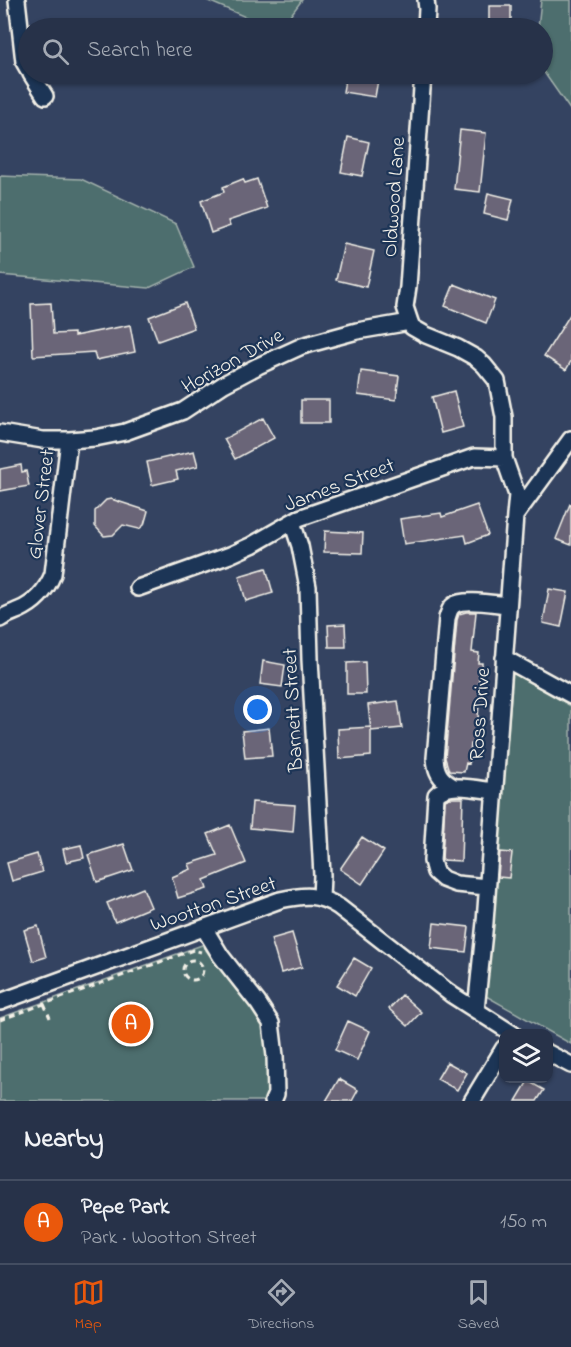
<!DOCTYPE html>
<html lang="en">
<head>
<meta charset="utf-8">
<style>
  :root { --surface:#273249; --page:#2f3a50; --text:#f1f3f6; --muted:#a4aab4; --line:#434d61; --accent:#ea580c }
  body { margin:0; font-family:"Indie Flower",sans-serif; background:var(--page); color:var(--text) }
  .controls { position:absolute; right:18px; bottom:18px; display:grid; overflow:hidden; border-radius:12px; box-shadow:0 2px 4px #0004 }
  .controls button { width:54px; height:54px; display:grid; place-items:center; padding:0; border:0; border-bottom:2px solid var(--line); background:var(--surface); color:var(--text); font:30px sans-serif }
  .you { position:absolute; left:258px; top:710px; width:21px; height:21px; margin:-15px; border:4px solid #fff; border-radius:50%; background:#1a73e8; box-shadow:0 0 0 9px #1a73e833 }
  .badge { display:grid; place-items:center; width:39px; height:39px; border-radius:50%; background:var(--accent); color:#fff; font-size:20px; font-weight:700 }
  .pin { position:absolute; translate:-50% -50%; border:3px solid #fff; box-shadow:0 2px 6px #0006 }
  .list { margin:0; padding:0; list-style:none }
  h2 { display:flex; justify-content:space-between; align-items:center; height:78px; margin:0; padding:0 24px; font-size:26px }
  h2 small { font-size:20px; font-weight:400; color:var(--muted) }
  .list li { display:grid; grid-template-columns:39px 1fr auto; gap:18px; align-items:center; box-sizing:border-box; height:84px; padding:0 24px; border-top:2px solid var(--line) }
  .list b { display:block; font-size:22px; white-space:nowrap }
  .list p { margin:0; font-size:20px; white-space:nowrap; color:var(--muted) }
  .list em { font-size:20px; font-style:normal; color:var(--muted) }
  .icon { flex:none; width:33px; height:33px; fill:none; stroke:currentColor; stroke-width:2; stroke-linecap:round; stroke-linejoin:round }
  .map { position:relative; flex:none; width:571px; height:1101px; overflow:hidden }
  .search { position:absolute; background:var(--surface); box-shadow:0 2px 4px #0004; left:18px; right:18px; top:18px; height:66px; display:flex; align-items:center; gap:15px; box-sizing:border-box; padding:0 21px; border-radius:33px; color:var(--muted); font-size:22px }
  .sheet { height:162px; background:var(--surface) }
  nav { display:flex; justify-content:space-around; align-items:center; box-sizing:border-box; height:84px; border-top:2px solid var(--line); background:var(--surface); font-size:16px; color:var(--muted) }
  nav a { display:grid; justify-items:center; gap:3px }
  nav .on { color:var(--accent) }
  .map>svg:first-child { display:block }
  .green { fill:#4e6e6e; stroke:#a1b0ab; stroke-width:1.5 }
  .building { fill:#6a6578; stroke:#f4f1e8; stroke-width:1.5 }
  .lines { fill:none; stroke-linecap:round; stroke-linejoin:round }
  .minor-casing { stroke:#f4f1e8; stroke-width:20 }
  .path { stroke:#f4f1e8; stroke-width:3; stroke-dasharray:6 4.5; stroke-linecap:butt }
  .minor { stroke:#1d3557; stroke-width:15 }
  .labels { text-anchor:middle; stroke-width:4.5; stroke-linejoin:round; paint-order:stroke }
  .street-label { font-size:21px; fill:#f4f1e8; stroke:#1d3557 }
</style>
</head>
<body>
<div class="map">
<svg width="571" height="1101" viewBox="0 0 571 1101">
  <rect width="100%" height="100%" fill="#344361"/>
  <filter id="ink" filterUnits="userSpaceOnUse"><feTurbulence type="fractalNoise" baseFrequency=".0167" numOctaves="2"/><feDisplacementMap in="SourceGraphic" scale="12" xChannelSelector="R" yChannelSelector="G"/><feConvolveMatrix kernelMatrix="1 2 1 2 8 2 1 2 1" color-interpolation-filters="sRGB"/></filter>
  <g filter="url(#ink)">
    <path class="green" d="M 206,0 L 302,0 L 281,28 L 271,28 Z
      M 541,0 L 571,0 L 571,111 L 543,71 L 542,28 L 538,28 Z
      M 0,176 L 81,179 L 176,224 L 194,267 L 149,288 L 0,275 Z
      M 513,673 L 571,706 L 571,1044 L 486,996 Z
      M 202,945 L 267,1030 L 269,1093 L 265,1101 L 0,1101 L 0,1018 Z"/>
    <path class="building" d="M 489,6 L 511,6 L 511,28 L 489,28 Z
      M 346,74 L 379,74 L 375,97 L 343,92 Z
      M 460,130 L 486,133 L 480,192 L 454,189 Z
      M 348,137 L 369,142 L 362,176 L 341,172 Z
      M 243,179 L 245,183 L 257,179 L 267,208 L 228,221 L 230,226 L 211,233 L 201,201 L 224,192 L 223,187 Z
      M 488,193 L 513,199 L 508,220 L 484,214 Z
      M 344,244 L 374,251 L 366,287 L 336,280 Z
      M 454,284 L 495,300 L 486,323 L 445,306 Z
      M 51,303 L 53,334 L 74,333 L 74,336 L 130,325 L 135,352 L 96,360 L 94,352 L 33,356 L 31,304 Z
      M 185,303 L 194,328 L 158,341 L 149,317 Z
      M 571,313 L 571,361 L 566,370 L 544,356 Z
      M 361,371 L 399,376 L 396,400 L 358,395 Z
      M 454,391 L 463,427 L 441,433 L 432,397 Z
      M 301,400 L 329,400 L 329,423 L 301,423 Z
      M 263,418 L 274,438 L 235,459 L 224,439 Z
      M 194,451 L 198,466 L 176,471 L 178,479 L 152,485 L 147,462 Z
      M 21,465 L 22,472 L 26,471 L 29,486 L 0,491 L 0,469 Z
      M 111,499 L 148,511 L 144,525 L 139,529 L 123,525 L 113,535 L 104,536 L 95,526 L 95,511 L 106,500 Z
      M 570,504 L 571,504 L 571,545 L 556,539 Z
      M 477,505 L 488,535 L 467,543 L 465,535 L 404,544 L 400,519 L 441,513 L 442,517 Z
      M 325,531 L 363,533 L 362,553 L 324,552 Z
      M 266,568 L 273,593 L 246,601 L 239,576 Z
      M 549,589 L 568,592 L 561,627 L 543,623 Z
      M 466,612 L 476,612 L 472,652 L 479,653 L 478,663 L 482,663 L 482,674 L 479,674 L 479,703 L 477,735 L 475,735 L 474,744 L 471,744 L 469,764 L 466,763 L 464,772 L 449,771 L 445,758 L 457,620 L 459,614 Z
      M 345,624 L 346,647 L 329,647 L 328,625 Z
      M 263,661 L 285,665 L 282,687 L 260,684 Z
      M 365,662 L 366,694 L 347,694 L 347,663 Z
      M 398,701 L 402,728 L 371,731 L 368,705 Z
      M 371,727 L 371,756 L 339,759 L 338,729 Z
      M 269,728 L 272,756 L 245,758 L 242,731 Z
      M 450,798 L 463,798 L 461,861 L 442,860 L 445,800 Z
      M 252,802 L 295,805 L 293,832 L 250,828 Z
      M 230,825 L 246,863 L 204,880 L 207,889 L 178,898 L 172,877 L 191,869 L 189,864 L 217,855 L 208,834 Z
      M 362,837 L 384,851 L 362,884 L 340,869 Z
      M 124,844 L 133,870 L 97,882 L 88,855 Z
      M 81,845 L 84,858 L 66,862 L 63,849 Z
      M 500,852 L 512,853 L 509,878 L 498,877 Z
      M 37,854 L 42,872 L 12,881 L 7,863 Z
      M 143,888 L 151,907 L 115,922 L 107,903 Z
      M 434,923 L 469,927 L 466,952 L 431,948 Z
      M 38,926 L 46,957 L 33,961 L 24,930 Z
      M 292,933 L 302,967 L 281,973 L 271,939 Z
      M 354,958 L 371,968 L 355,996 L 337,985 Z
      M 402,995 L 421,1012 L 408,1026 L 389,1009 Z
      M 348,1021 L 370,1031 L 357,1060 L 335,1050 Z
      M 447,1062 L 467,1073 L 457,1090 L 437,1079 Z
      M 339,1079 L 358,1090 L 352,1101 L 326,1101 Z
      M 528,1081 L 544,1090 L 537,1101 L 516,1101 Z"/>
    <g class="lines">
      <g class="minor-casing">
        <path id="minor" d="M 17,0 L 24,62 L 28,69
          M 426,28 L 427,9 L 426,0
          M 31,74 L 45,96
          M 410,322 L 405,307 L 408,287 L 423,74
          M 0,433 L 43,440 L 69,440 L 95,438 L 125,432 L 183,411 L 224,384 L 258,366 L 302,346 L 357,331 L 410,322 L 412,327 L 426,335 L 458,348 L 476,358 L 484,365 L 497,381 L 504,417 L 504,458 L 517,495 L 515,516
          M 292,522 L 300,546 L 308,587 L 310,659 L 322,875 L 321,898
          M 138,588 L 230,555 L 252,545 L 299,518 L 474,457 L 504,458
          M 0,619 C 6,615 12,613 19,610 C 35,603 46,591 53,574 L 69,440
          M 504,658 L 571,695
          M 452,786 C 440,779 436,772 435,758 L 447,618 C 449,613 449,608 454,605 C 463,598 496,604 508,605
          M 487,887 L 456,884 L 443,879 L 435,872 L 432,861 L 436,795 C 448,781 477,789 494,791
          M 204,928 L 221,956 L 258,1003 L 271,1023 L 275,1056 L 276,1094 L 273,1101
          M 0,1002 L 280,900 C 304,895 317,893 339,907 L 452,995 L 513,1034
          M 476,1010 L 485,922 L 515,516 L 571,439
          M 548,1053 L 571,1065
          M 472,1101 L 504,1048"/>
      </g>
      <path class="path" d="M183 970a10 10 0 1 1 20 0a10 10 0 1 1-20 0Z
        M 44,1004 L 50,1018
        M 0,1020 L 193,950 L 201,952"/>
      <use href="#minor" class="minor"/>
    </g>
  </g>
  <g class="labels">
    <g class="street-label">
      <text transform="translate(393 197) rotate(-86)" y="7">Oldwood Lane</text>
      <text transform="translate(232 360) rotate(-29)" y="7">Horizon Drive</text>
      <text transform="translate(339 484) rotate(-21)" y="7">James Street</text>
      <text transform="translate(40 504) rotate(-83)" y="7">Glover Street</text>
      <text transform="translate(292 710) rotate(-93)" y="7">Barnett Street</text>
      <text transform="translate(479 714) rotate(-86)" y="7">Ross Drive</text>
      <text transform="translate(213 903) rotate(-19)" y="7">Wootton Street</text>
    </g>
  </g>
</svg>
<div class="controls">
<button><svg class="icon" aria-label="layers" viewBox="0 0 24 24"><path d="M12 4l9 5-9 5-9-5zM3 14l9 5 9-5"/></svg></button>
</div>
<div class="you"></div>
<div class="pin badge" style="left:131px;top:1024px">A</div>
<div class="search"><svg class="icon" aria-label="search" viewBox="0 0 24 24"><circle cx="10" cy="10" r="6"/><path d="M15 15l6 6"/></svg>Search here</div>
</div>
<section class="sheet">
<h2>Nearby<small></small></h2>
<ul class="list">
<li><span class="badge">A</span><div><b>Pepe Park</b><p>Park · Wootton Street</p></div><em>150 m</em></li>
</ul>
</section>
<nav>
<a class="on"><svg class="icon" aria-label="map" viewBox="0 0 24 24"><path d="M3 6l6-2 6 2 6-2v14l-6 2-6-2-6 2zM9 4v14M15 6v14"/></svg>Map</a>
<a><svg class="icon" aria-label="directions" viewBox="0 0 24 24"><path d="M12 3l9 9-9 9-9-9zM9 14v-3h6M13 9l2 2-2 2"/></svg>Directions</a>
<a><svg class="icon" aria-label="saved" viewBox="0 0 24 24"><path d="M7 4h10v16l-5-4-5 4z"/></svg>Saved</a>
</nav>
</body>
</html>
